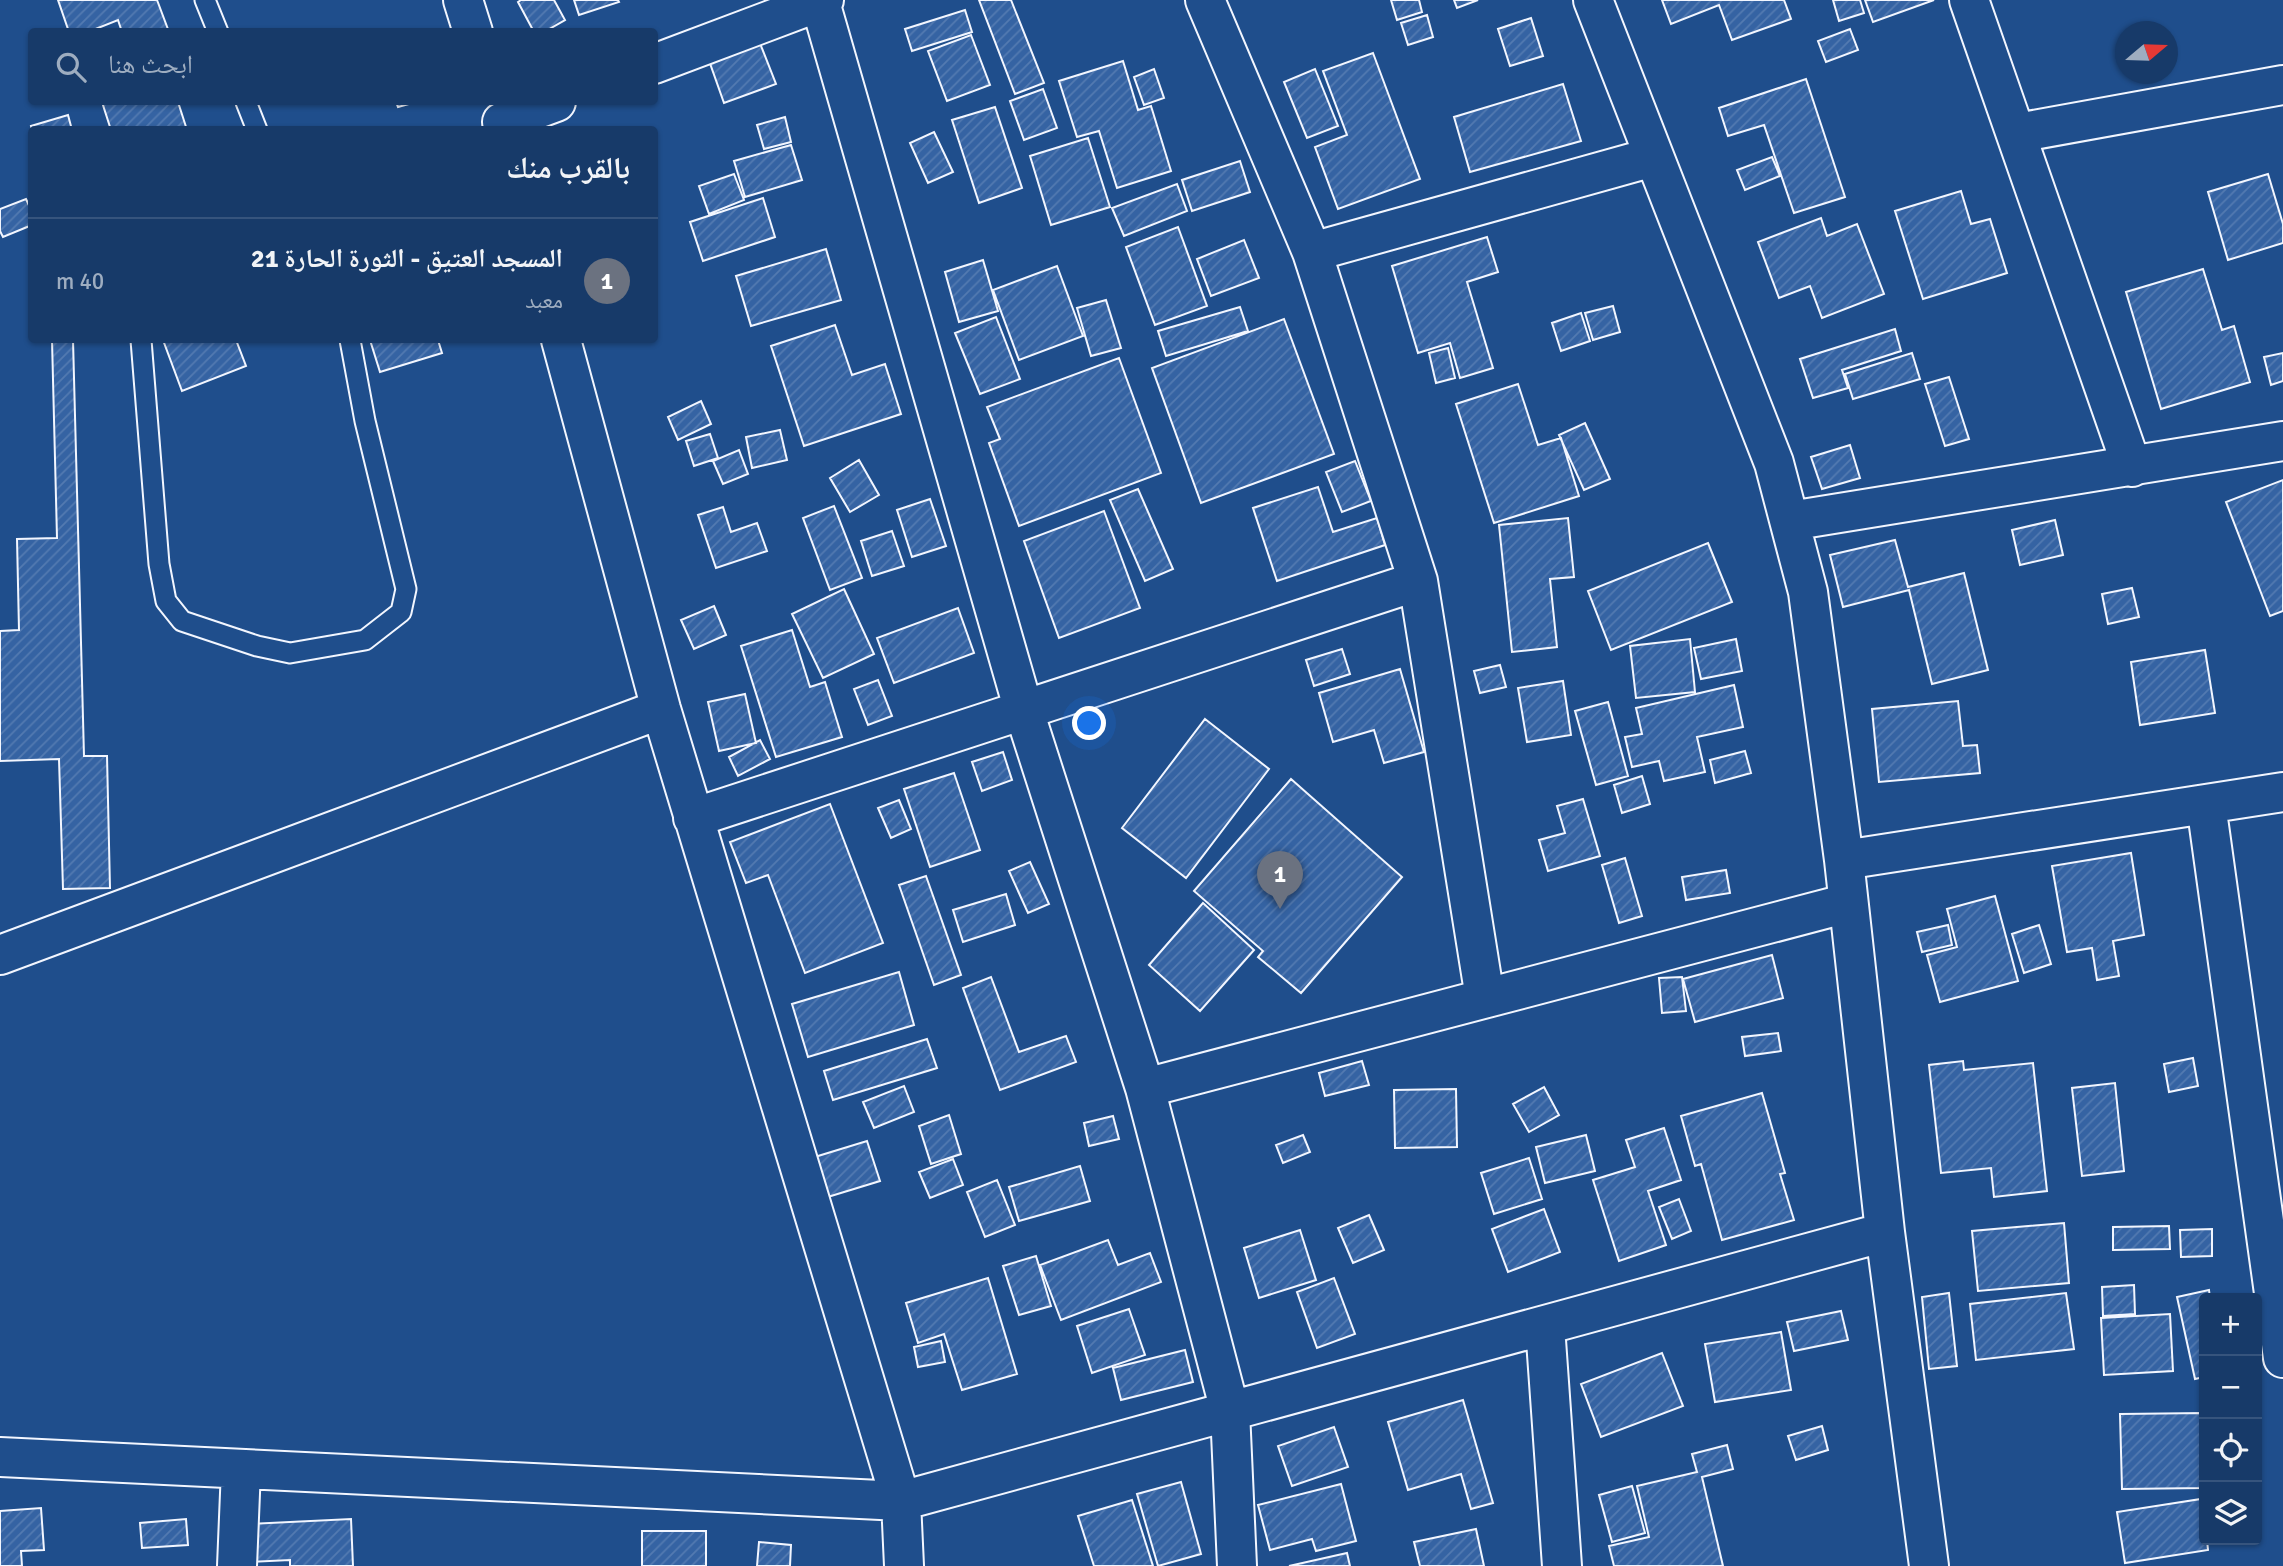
<!DOCTYPE html>
<html lang="ar">
<head>
<meta charset="utf-8">
<style>
  :root { --surface:#173a69; --page:#244571; --text:#f1f3f6; --muted:#9eadc0; --line:#36547d; --accent:#bca0f2 }
  body { margin:0; font-family:Signika,"Noto Naskh Arabic",sans-serif; background:var(--page); color:var(--text); direction:rtl }
  .controls { position:absolute; right:21px; bottom:21px; display:grid; overflow:hidden; border-radius:7px; box-shadow:0 2px 5px #0004 }
  .controls button { width:63px; height:63px; display:grid; place-items:center; padding:0; border:0; border-bottom:2px solid var(--line); background:var(--surface); color:var(--text); font:35px sans-serif }
  .compass { position:absolute; left:2115px; top:21px; width:63px; height:63px; border-radius:50%; background:var(--surface); box-shadow:0 2px 5px #0004; rotate:71deg }
  .you { position:absolute; left:1090px; top:724px; width:24px; height:24px; margin:-18px; border:5px solid #fff; border-radius:50%; background:#1a73e8; box-shadow:0 0 0 10px #1a73e833 }
  .badge { display:grid; place-items:center; width:46px; height:46px; border-radius:50%; background:var(--accent); color:#fff; font-size:23px; font-weight:700 }
  .pin { position:absolute; translate:-50% -58px; filter:drop-shadow(0 2px 4px #0008) }
  .pin::after { content:''; position:absolute; top:37px; width:24px; height:21px; background:inherit; clip-path:polygon(0 0,100% 0,50% 100%) }
  .list { margin:0; padding:0; list-style:none }
  h2 { display:flex; justify-content:space-between; align-items:center; height:91px; margin:0; padding:0 28px; font-size:30px }
  h2 small { font-size:23px; font-weight:400; color:var(--muted) }
  .list li { display:grid; grid-template-columns:46px 1fr auto; gap:21px; align-items:center; box-sizing:border-box; height:126px; padding:0 28px; border-top:2px solid var(--line) }
  .list b { display:block; font-size:26px; white-space:nowrap }
  .list p { margin:0; font-size:23px; white-space:nowrap; color:var(--muted) }
  .list em { font-size:23px; font-style:normal; color:var(--muted) }
  .icon { flex:none; width:38px; height:38px; fill:none; stroke:currentColor; stroke-width:2; stroke-linecap:round; stroke-linejoin:round }
  .map { position:relative; flex:none; width:2283px; height:1566px; overflow:hidden; direction:ltr }
  .search { position:absolute; background:var(--surface); box-shadow:0 2px 5px #0004; left:28px; top:28px; width:630px; height:77px; display:flex; align-items:center; gap:18px; box-sizing:border-box; padding:0 24px; border-radius:7px; color:var(--muted); font-size:26px }
  .panel { position:absolute; background:var(--surface); box-shadow:0 2px 5px #0004; left:28px; top:126px; width:630px; height:217px; border-radius:7px; direction:rtl }
  .map>svg:first-child { display:block }
  .building { fill:url(#building-hatch); stroke:#f2f6ff; stroke-width:2 }
  .lines { fill:none; stroke-linecap:round; stroke-linejoin:round }
  .service-casing { stroke:#f2f6ff; stroke-width:23 }
  .minor-casing { stroke:#f2f6ff; stroke-width:42 }
  .service { stroke:#1f4e8c; stroke-width:19 }
  .minor { stroke:#1f4e8c; stroke-width:38 }
</style>
</head>
<body>
<div class="map">
<svg width="2283" height="1566" viewBox="0 0 2283 1566">
  <defs>
    <pattern id="building-hatch" width="6" height="6" patternUnits="userSpaceOnUse" patternTransform="scale(1.75)"><rect width="6" height="6" fill="#3563a3"/><path d="M-1 1l2-2M0 6l6-6M5 7l2-2" fill="none" stroke="#537ab1"/></pattern>
  </defs>
  <rect width="100%" height="100%" fill="#1f4e8c"/>
  <path class="building" d="M 58,0 L 157,0 L 169,32 L 122,32 L 118,20 L 88,32 L 69,32 Z
    M 521,0 L 554,0 L 565,20 L 544,32 L 534,32 L 518,2 Z
    M 574,0 L 618,0 L 619,2 L 579,15 Z
    M 979,0 L 1011,0 L 1044,83 L 1015,94 Z
    M 1391,0 L 1419,0 L 1422,12 L 1397,20 Z
    M 1454,0 L 1478,0 L 1457,8 Z
    M 1662,0 L 1784,0 L 1791,19 L 1732,40 L 1719,5 L 1671,24 Z
    M 1833,0 L 1860,0 L 1864,13 L 1839,21 Z
    M 1865,0 L 1934,0 L 1873,22 Z
    M 965,10 L 972,32 L 912,51 L 905,29 Z
    M 1427,15 L 1433,37 L 1408,45 L 1401,23 Z
    M 1531,18 L 1543,56 L 1510,66 L 1498,29 Z
    M 1850,29 L 1858,50 L 1826,62 L 1818,41 Z
    M 756,33 L 776,84 L 724,103 L 706,52 Z
    M 971,35 L 990,85 L 947,101 L 928,51 Z
    M 1373,53 L 1420,179 L 1338,209 L 1315,147 L 1347,135 L 1323,71 Z
    M 1123,61 L 1138,110 L 1151,106 L 1171,171 L 1117,188 L 1099,131 L 1077,137 L 1059,81 Z
    M 1154,69 L 1164,98 L 1144,105 L 1134,77 Z
    M 1315,69 L 1338,126 L 1307,138 L 1284,82 Z
    M 1806,79 L 1845,197 L 1794,213 L 1764,125 L 1728,136 L 1719,108 Z
    M 1563,84 L 1581,141 L 1470,172 L 1454,117 Z
    M 1043,89 L 1057,128 L 1024,140 L 1010,101 Z
    M 102,102 L 178,102 L 187,130 L 111,130 Z
    M 396,102 L 416,102 L 398,107 Z
    M 995,107 L 1022,188 L 979,203 L 952,120 Z
    M 68,115 L 72,130 L 32,130 L 31,126 Z
    M 785,117 L 791,142 L 764,149 L 757,125 Z
    M 934,132 L 953,172 L 928,183 L 910,143 Z
    M 1088,138 L 1110,207 L 1051,225 L 1030,156 Z
    M 791,145 L 802,180 L 745,197 L 734,161 Z
    M 1772,157 L 1780,176 L 1745,190 L 1737,170 Z
    M 1240,161 L 1250,192 L 1192,211 L 1182,180 Z
    M 734,174 L 744,200 L 709,214 L 699,186 Z
    M 2268,174 L 2283,224 L 2283,243 L 2228,260 L 2208,192 Z
    M 1177,184 L 1187,211 L 1124,236 L 1112,208 Z
    M 1961,191 L 1971,224 L 1990,219 L 2007,273 L 1923,299 L 1895,211 Z
    M 763,198 L 775,237 L 703,261 L 690,222 Z
    M 26,199 L 32,212 L 32,225 L 3,237 L 0,231 L 0,209 Z
    M 1821,218 L 1827,236 L 1857,224 L 1884,294 L 1822,318 L 1810,286 L 1779,298 L 1758,242 Z
    M 1178,227 L 1207,306 L 1155,325 L 1126,247 Z
    M 1487,237 L 1498,272 L 1467,282 L 1493,368 L 1460,378 L 1450,343 L 1418,353 L 1392,266 Z
    M 1244,240 L 1259,278 L 1211,296 L 1197,259 Z
    M 826,249 L 841,300 L 751,326 L 736,276 Z
    M 983,260 L 998,311 L 959,322 L 945,272 Z
    M 1057,266 L 1083,336 L 1019,360 L 993,290 Z
    M 2203,269 L 2222,330 L 2234,326 L 2250,382 L 2161,409 L 2126,292 Z
    M 1106,300 L 1121,348 L 1091,356 L 1077,308 Z
    M 1613,306 L 1620,332 L 1593,340 L 1585,313 Z
    M 1240,307 L 1248,331 L 1166,356 L 1158,331 Z
    M 1581,313 L 1590,341 L 1561,351 L 1552,323 Z
    M 996,317 L 1020,379 L 980,394 L 955,333 Z
    M 1284,319 L 1334,454 L 1201,503 L 1152,368 Z
    M 835,325 L 852,375 L 885,364 L 901,414 L 804,446 L 771,346 Z
    M 1895,329 L 1901,351 L 1842,370 L 1848,388 L 1813,398 L 1800,359 Z
    M 52,340 L 73,340 L 84,756 L 107,756 L 110,888 L 63,889 L 59,759 L 0,761 L 0,631 L 19,630 L 17,539 L 57,538 Z
    M 163,340 L 236,340 L 246,366 L 182,391 Z
    M 370,340 L 438,340 L 442,353 L 380,372 Z
    M 1448,348 L 1455,378 L 1436,383 L 1429,353 Z
    M 1912,353 L 1920,379 L 1853,399 L 1845,374 Z
    M 2283,353 L 2283,381 L 2271,385 L 2264,357 Z
    M 1119,358 L 1161,473 L 1019,526 L 989,443 L 1000,439 L 987,407 Z
    M 1949,377 L 1969,439 L 1945,446 L 1925,384 Z
    M 1518,384 L 1538,445 L 1561,438 L 1579,496 L 1494,523 L 1456,404 Z
    M 701,401 L 711,424 L 678,440 L 668,417 Z
    M 1585,423 L 1610,479 L 1584,490 L 1559,435 Z
    M 780,430 L 787,460 L 752,468 L 746,437 Z
    M 710,434 L 718,458 L 694,466 L 686,441 Z
    M 1850,445 L 1860,478 L 1822,489 L 1811,457 Z
    M 739,450 L 748,474 L 723,484 L 713,461 Z
    M 859,460 L 879,495 L 850,512 L 830,478 Z
    M 1355,461 L 1371,501 L 1342,512 L 1326,472 Z
    M 2283,480 L 2283,611 L 2270,616 L 2226,502 Z
    M 1318,487 L 1333,532 L 1377,518 L 1385,545 L 1277,581 L 1253,508 Z
    M 1138,489 L 1173,569 L 1145,581 L 1110,500 Z
    M 930,499 L 946,546 L 912,557 L 897,510 Z
    M 834,506 L 862,578 L 830,590 L 803,518 Z
    M 723,507 L 731,532 L 757,523 L 767,551 L 716,568 L 698,515 Z
    M 1104,511 L 1140,608 L 1059,638 L 1024,541 Z
    M 1568,518 L 1574,577 L 1550,579 L 1557,647 L 1512,652 L 1499,525 Z
    M 2055,520 L 2063,555 L 2020,565 L 2012,530 Z
    M 892,531 L 904,566 L 872,576 L 861,541 Z
    M 1895,540 L 1908,587 L 1964,573 L 1988,670 L 1932,684 L 1909,590 L 1843,607 L 1830,555 Z
    M 1708,543 L 1732,602 L 1611,650 L 1588,591 Z
    M 2132,588 L 2139,617 L 2108,624 L 2102,594 Z
    M 844,589 L 874,654 L 823,678 L 792,614 Z
    M 714,606 L 726,635 L 694,649 L 681,620 Z
    M 958,608 L 974,653 L 894,683 L 877,638 Z
    M 792,630 L 810,687 L 825,682 L 842,737 L 776,757 L 741,646 Z
    M 1690,639 L 1695,692 L 1636,698 L 1630,646 Z
    M 1736,639 L 1742,671 L 1701,679 L 1694,648 Z
    M 1342,649 L 1350,674 L 1314,686 L 1306,660 Z
    M 2205,650 L 2215,713 L 2140,725 L 2131,662 Z
    M 1500,665 L 1506,687 L 1480,693 L 1474,671 Z
    M 1400,669 L 1424,752 L 1384,763 L 1374,730 L 1333,742 L 1319,693 Z
    M 878,680 L 892,716 L 868,725 L 854,689 Z
    M 1563,681 L 1571,735 L 1527,742 L 1518,688 Z
    M 1734,685 L 1743,727 L 1697,737 L 1705,772 L 1664,781 L 1659,761 L 1632,767 L 1625,737 L 1642,734 L 1636,708 Z
    M 745,694 L 756,743 L 719,751 L 708,702 Z
    M 1958,701 L 1963,746 L 1977,745 L 1980,773 L 1879,782 L 1872,709 Z
    M 1608,702 L 1628,776 L 1596,785 L 1575,711 Z
    M 1205,719 L 1269,769 L 1186,878 L 1122,828 Z
    M 760,740 L 770,759 L 738,776 L 729,757 Z
    M 1745,751 L 1751,773 L 1715,783 L 1710,760 Z
    M 1003,752 L 1012,780 L 982,791 L 972,762 Z
    M 954,773 L 980,850 L 930,867 L 904,789 Z
    M 1642,776 L 1650,804 L 1622,813 L 1614,785 Z
    M 1291,779 L 1402,877 L 1301,993 L 1258,957 L 1263,951 L 1194,891 Z
    M 1583,799 L 1600,856 L 1548,871 L 1539,840 L 1565,833 L 1557,806 Z
    M 899,800 L 911,829 L 891,838 L 878,808 Z
    M 830,804 L 883,943 L 805,973 L 768,875 L 746,883 L 730,842 Z
    M 2131,853 L 2144,935 L 2113,941 L 2119,976 L 2097,980 L 2092,948 L 2067,952 L 2052,866 Z
    M 1625,858 L 1642,916 L 1619,923 L 1602,865 Z
    M 1030,862 L 1049,904 L 1028,913 L 1009,871 Z
    M 1726,870 L 1730,893 L 1686,900 L 1682,877 Z
    M 926,876 L 961,975 L 934,985 L 899,885 Z
    M 1006,894 L 1015,925 L 963,942 L 953,910 Z
    M 1995,896 L 2018,981 L 1940,1002 L 1927,955 L 1957,947 L 1947,909 Z
    M 1203,903 L 1254,950 L 1200,1011 L 1149,965 Z
    M 1948,925 L 1952,945 L 1922,952 L 1917,932 Z
    M 2039,925 L 2051,964 L 2024,973 L 2012,934 Z
    M 1772,955 L 1783,998 L 1695,1022 L 1683,979 Z
    M 899,972 L 914,1025 L 808,1057 L 792,1004 Z
    M 991,977 L 1019,1052 L 1066,1036 L 1076,1062 L 1000,1090 L 963,988 Z
    M 1682,977 L 1686,1011 L 1662,1013 L 1659,978 Z
    M 1778,1033 L 1781,1051 L 1745,1056 L 1742,1037 Z
    M 927,1039 L 937,1068 L 833,1100 L 824,1071 Z
    M 2193,1058 L 2198,1086 L 2169,1092 L 2164,1064 Z
    M 1362,1061 L 1369,1085 L 1325,1096 L 1319,1073 Z
    M 1963,1061 L 1964,1070 L 2033,1063 L 2047,1191 L 1994,1197 L 1991,1168 L 1941,1173 L 1929,1065 Z
    M 2115,1083 L 2124,1171 L 2082,1176 L 2072,1088 Z
    M 904,1086 L 914,1112 L 874,1128 L 863,1102 Z
    M 1544,1087 L 1559,1115 L 1529,1132 L 1513,1104 Z
    M 1456,1089 L 1457,1147 L 1395,1148 L 1394,1090 Z
    M 1762,1093 L 1785,1173 L 1780,1174 L 1794,1220 L 1722,1240 L 1701,1164 L 1695,1166 L 1681,1116 Z
    M 949,1115 L 961,1154 L 931,1164 L 919,1126 Z
    M 1113,1116 L 1119,1139 L 1089,1146 L 1084,1123 Z
    M 1664,1128 L 1681,1180 L 1648,1191 L 1666,1245 L 1619,1261 L 1593,1180 L 1635,1167 L 1626,1140 Z
    M 1303,1135 L 1310,1152 L 1283,1163 L 1276,1145 Z
    M 1586,1135 L 1595,1171 L 1545,1183 L 1536,1147 Z
    M 867,1141 L 880,1181 L 818,1200 L 805,1160 Z
    M 1529,1158 L 1542,1199 L 1494,1214 L 1481,1173 Z
    M 953,1159 L 963,1185 L 930,1198 L 919,1172 Z
    M 1080,1166 L 1090,1201 L 1019,1221 L 1009,1187 Z
    M 997,1180 L 1015,1225 L 985,1237 L 967,1192 Z
    M 1679,1199 L 1691,1231 L 1672,1239 L 1659,1207 Z
    M 1544,1209 L 1560,1252 L 1508,1272 L 1492,1229 Z
    M 1369,1215 L 1384,1250 L 1353,1263 L 1338,1228 Z
    M 2064,1223 L 2069,1283 L 1978,1291 L 1972,1231 Z
    M 2169,1226 L 2170,1249 L 2113,1250 L 2113,1227 Z
    M 2212,1229 L 2212,1256 L 2181,1257 L 2180,1230 Z
    M 1300,1230 L 1316,1280 L 1259,1298 L 1244,1248 Z
    M 1108,1240 L 1118,1265 L 1150,1253 L 1161,1282 L 1061,1320 L 1040,1265 Z
    M 1036,1256 L 1051,1306 L 1019,1315 L 1003,1266 Z
    M 988,1278 L 1017,1374 L 962,1390 L 944,1334 L 918,1343 L 906,1303 Z
    M 1334,1278 L 1355,1334 L 1317,1348 L 1297,1292 Z
    M 2134,1285 L 2135,1314 L 2103,1316 L 2102,1287 Z
    M 2209,1290 L 2210,1298 L 2204,1298 L 2204,1377 L 2195,1379 L 2177,1297 Z
    M 1949,1293 L 1957,1366 L 1929,1369 L 1922,1297 Z
    M 2066,1293 L 2074,1349 L 1976,1360 L 1970,1304 Z
    M 1129,1309 L 1145,1355 L 1092,1373 L 1077,1326 Z
    M 1841,1311 L 1848,1340 L 1794,1351 L 1787,1322 Z
    M 2170,1314 L 2173,1371 L 2104,1375 L 2101,1318 Z
    M 1781,1332 L 1791,1390 L 1715,1402 L 1705,1344 Z
    M 941,1341 L 945,1362 L 918,1367 L 914,1347 Z
    M 1185,1350 L 1193,1382 L 1121,1400 L 1113,1368 Z
    M 1662,1353 L 1683,1406 L 1601,1437 L 1581,1384 Z
    M 1463,1400 L 1493,1503 L 1471,1509 L 1461,1474 L 1408,1490 L 1388,1422 Z
    M 2204,1413 L 2204,1488 L 2122,1489 L 2120,1414 Z
    M 1822,1426 L 1828,1450 L 1796,1460 L 1788,1436 Z
    M 1334,1427 L 1348,1467 L 1292,1486 L 1278,1446 Z
    M 1727,1445 L 1733,1469 L 1702,1477 L 1723,1566 L 1614,1566 L 1609,1546 L 1649,1537 L 1637,1486 L 1697,1472 L 1692,1454 Z
    M 1181,1482 L 1201,1554 L 1158,1566 L 1137,1494 Z
    M 1341,1484 L 1356,1541 L 1316,1551 L 1312,1539 L 1270,1550 L 1258,1505 Z
    M 1632,1486 L 1645,1533 L 1612,1542 L 1599,1495 Z
    M 2201,1499 L 2204,1540 L 2207,1540 L 2208,1550 L 2125,1563 L 2117,1512 Z
    M 1132,1500 L 1153,1566 L 1094,1566 L 1078,1516 Z
    M 41,1508 L 44,1550 L 21,1551 L 22,1566 L 0,1566 L 0,1511 Z
    M 186,1519 L 188,1545 L 142,1548 L 140,1523 Z
    M 351,1519 L 353,1566 L 290,1566 L 290,1560 L 250,1562 L 249,1524 Z
    M 1476,1529 L 1484,1566 L 1420,1566 L 1414,1542 Z
    M 642,1531 L 706,1531 L 706,1566 L 642,1566 Z
    M 759,1542 L 791,1545 L 790,1566 L 757,1566 Z
    M 1347,1553 L 1350,1566 L 1289,1566 Z"/>
  <g class="lines">
    <g class="service-casing">
      <path id="service" d="M 205,0 L 218,32
        M 246,102 L 257,130
        M 141,340 L 159,564 L 166,601 L 182,621 L 257,646 L 290,653 L 365,640 L 401,612 L 406,589 L 365,421 L 350,340"/>
    </g>
    <g class="minor-casing">
      <path id="minor" d="M 463,0 L 473,32
        M 1205,0 L 1312,252 L 1418,581 L 1485,998
        M 1593,0 L 1774,463 L 1808,592 L 1844,860 L 1885,1232 L 1929,1566
        M 1969,0 L 2132,467
        M 820,2 L 1024,711 L 1145,1088 L 1230,1411 L 1237,1566
        M 654,64 L 824,0
        M 502,122 L 556,102
        M 2017,133 L 2283,85
        M 1312,252 L 1653,157
        M 561,340 L 661,709 L 901,1501 L 904,1566
        M 1790,521 L 2283,441
        M 2206,804 L 2283,1358
        M 693,818 L 1418,581
        M 1844,860 L 2283,792
        M 0,955 L 661,709
        M 1145,1088 L 1848,903
        M 1545,1326 L 1562,1566
        M 0,1457 L 901,1501 L 1885,1232
        M 237,1566 L 241,1469"/>
    </g>
    <use href="#service" class="service"/>
    <use href="#minor" class="minor"/>
  </g>
</svg>
<div class="controls">
<button>+</button>
<button>−</button>
<button><svg class="icon" aria-label="locate" viewBox="0 0 24 24"><circle cx="12" cy="12" r="6"/><path d="M12 2v4M12 18v4M2 12h4M18 12h4"/></svg></button>
<button><svg class="icon" aria-label="layers" viewBox="0 0 24 24"><path d="M12 4l9 5-9 5-9-5zM3 14l9 5 9-5"/></svg></button>
</div>
<svg class="compass" viewBox="-18 -18 36 36"><path d="M0-13l5 13h-10z" fill="#e53935"/><path d="M0 13l5-13h-10z" fill="#9eadc0"/></svg>
<div class="you"></div>
<div class="pin badge" style="left:1280px;top:909px;background:#6b7280">1</div>
<div class="search"><svg class="icon" aria-label="search" viewBox="0 0 24 24"><circle cx="10" cy="10" r="6"/><path d="M15 15l6 6"/></svg>ابحث هنا</div>
<section class="panel">
<h2>بالقرب منك<small></small></h2>
<ul class="list">
<li><span class="badge" style="background:#6b7280">1</span><div><b>المسجد العتيق - الثورة الحارة 21</b><p>معبد</p></div><em>40 m</em></li>
</ul>
</section>
</div>
</body>
</html>
